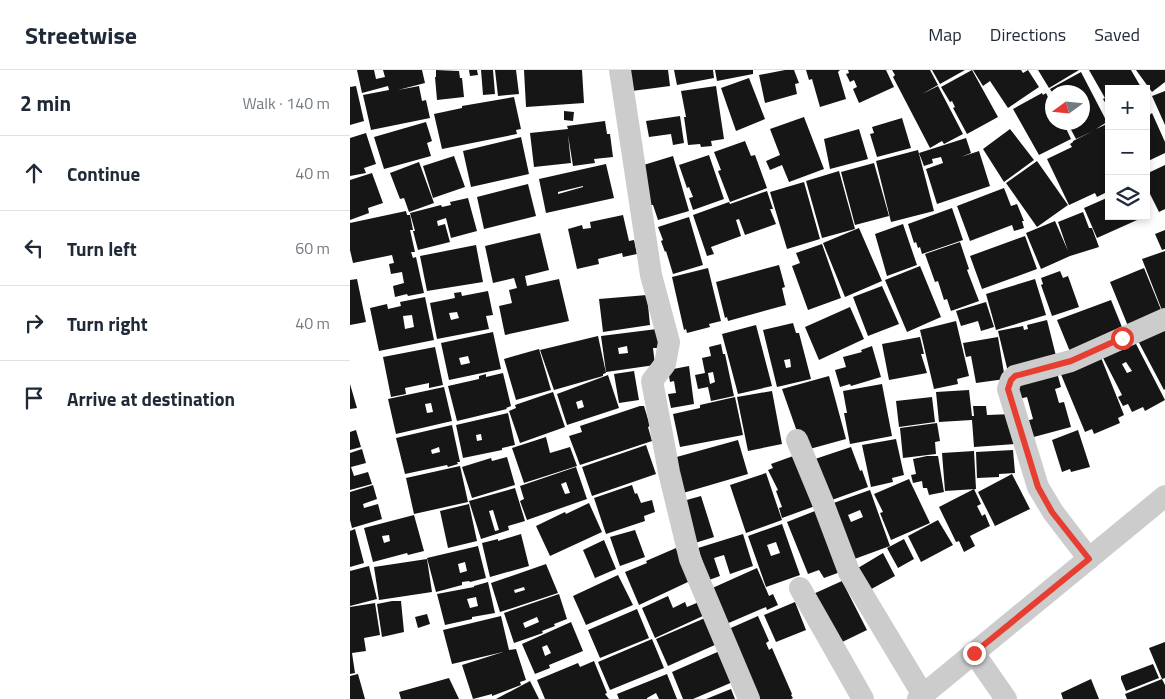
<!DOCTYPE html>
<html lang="en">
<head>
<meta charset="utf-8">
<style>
  :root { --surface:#fff; --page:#f6f6f7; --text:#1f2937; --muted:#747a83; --line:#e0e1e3 }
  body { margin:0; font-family:"Titillium Web",sans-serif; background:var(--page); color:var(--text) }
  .controls { position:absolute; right:15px; top:15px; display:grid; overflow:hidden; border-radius:0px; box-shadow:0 2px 8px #0003 }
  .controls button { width:45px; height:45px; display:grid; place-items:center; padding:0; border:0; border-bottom:1px solid var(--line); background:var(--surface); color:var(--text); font:25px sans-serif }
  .compass { position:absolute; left:695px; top:15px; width:45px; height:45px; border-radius:50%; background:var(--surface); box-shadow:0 2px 8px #0003; rotate:255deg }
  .stop { position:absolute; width:15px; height:15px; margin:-11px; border:4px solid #e63f32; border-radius:50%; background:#fff }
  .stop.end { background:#e63f32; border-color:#fff; box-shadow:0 1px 5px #0008 }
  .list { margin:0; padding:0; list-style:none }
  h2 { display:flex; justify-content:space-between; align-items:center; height:65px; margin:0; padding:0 20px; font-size:21px }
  h2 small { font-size:16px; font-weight:400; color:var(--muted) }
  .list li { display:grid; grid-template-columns:32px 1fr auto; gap:15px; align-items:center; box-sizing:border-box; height:75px; padding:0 20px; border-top:1px solid var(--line) }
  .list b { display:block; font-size:19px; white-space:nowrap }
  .list em { font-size:16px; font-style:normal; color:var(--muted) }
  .icon { flex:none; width:28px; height:28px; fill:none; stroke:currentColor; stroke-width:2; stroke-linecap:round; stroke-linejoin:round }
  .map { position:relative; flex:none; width:815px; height:629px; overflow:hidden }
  header { display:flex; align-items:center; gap:30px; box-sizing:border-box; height:70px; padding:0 25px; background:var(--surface); border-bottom:1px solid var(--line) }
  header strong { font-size:24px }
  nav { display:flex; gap:28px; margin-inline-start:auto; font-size:18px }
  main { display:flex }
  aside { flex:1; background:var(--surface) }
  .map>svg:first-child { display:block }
  .building { fill:#161616; fill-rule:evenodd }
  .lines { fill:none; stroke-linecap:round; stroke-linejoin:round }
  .minor { stroke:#ccc; stroke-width:22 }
  .route { stroke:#e63f32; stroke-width:6 }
</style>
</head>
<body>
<header>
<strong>Streetwise</strong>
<nav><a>Map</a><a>Directions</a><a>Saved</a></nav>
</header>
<main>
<aside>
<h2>2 min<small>Walk · 140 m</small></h2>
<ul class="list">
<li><svg class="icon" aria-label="ahead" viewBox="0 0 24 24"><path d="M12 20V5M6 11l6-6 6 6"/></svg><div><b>Continue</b></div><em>40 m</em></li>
<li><svg class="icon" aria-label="left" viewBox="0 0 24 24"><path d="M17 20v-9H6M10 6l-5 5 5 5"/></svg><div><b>Turn left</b></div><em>60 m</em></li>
<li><svg class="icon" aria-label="right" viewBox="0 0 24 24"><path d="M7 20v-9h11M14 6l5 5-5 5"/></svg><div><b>Turn right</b></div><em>40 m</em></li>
<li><svg class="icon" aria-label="arrive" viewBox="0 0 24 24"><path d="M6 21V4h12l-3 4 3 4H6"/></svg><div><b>Arrive at destination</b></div></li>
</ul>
</aside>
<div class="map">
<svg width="815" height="629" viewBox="0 0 815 629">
  <rect width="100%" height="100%" fill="#fff"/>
  <path class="building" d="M 7,0 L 24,0 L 26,9 L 35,7 L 33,0 L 72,0 L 75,13 L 48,20 L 69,16 L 72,31 L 76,30 L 80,48 L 21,60 L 13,25 L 39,20 L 38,16 L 12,23 Z
    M 86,0 L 109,1 L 110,8 L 112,8 L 114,27 L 87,30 L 85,7 L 86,7 Z
    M 119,0 L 127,0 L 128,5 L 120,6 Z
    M 131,0 L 143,0 L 145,24 L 133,25 Z
    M 145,0 L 166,0 L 169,24 L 148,26 Z
    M 174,0 L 232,0 L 234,33 L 176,37 Z
    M 279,0 L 318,0 L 320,16 L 282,21 Z
    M 324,0 L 363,0 L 364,8 L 327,15 Z
    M 365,0 L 403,0 L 403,4 L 367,11 Z
    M 435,0 L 444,0 L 449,13 L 445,14 L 447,24 L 415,33 L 409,5 Z
    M 456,0 L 490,0 L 488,2 L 496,29 L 470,37 L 462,9 L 459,10 Z
    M 498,0 L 536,0 L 544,17 L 509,33 L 503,19 L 507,17 L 504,10 L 500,12 L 496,4 L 499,3 Z
    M 542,0 L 580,0 L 588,15 L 572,24 L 588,16 L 613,64 L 594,74 L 592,71 L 580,78 L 543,7 L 545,5 Z
    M 582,0 L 615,0 L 590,14 Z
    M 622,0 L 648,47 L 617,64 L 603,38 L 605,37 L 602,31 L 600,32 L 591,17 Z
    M 623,0 L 671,0 L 673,3 L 678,0 L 689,17 L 658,38 L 640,11 L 633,16 Z
    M 688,0 L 729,0 L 699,18 Z
    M 739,0 L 781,0 L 792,19 L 759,19 L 759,39 L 753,29 L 755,28 Z
    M 786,0 L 815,0 L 815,12 L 802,22 Z
    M 731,2 L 757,52 L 746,59 L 759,53 L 759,121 L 747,127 L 745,123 L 719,135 L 697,89 L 722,77 L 720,74 L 723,72 L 723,71 L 743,61 L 726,69 L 717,52 L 732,52 L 732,22 L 702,22 L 700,19 Z
    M 399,8 L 415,49 L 386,61 L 371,18 Z
    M 6,16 L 14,51 L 0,55 L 0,17 Z
    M 366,16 L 374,69 L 361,71 L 362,76 L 351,77 L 350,74 L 338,75 L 334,47 L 336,47 L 331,21 Z
    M 815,21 L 815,55 L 802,26 Z
    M 692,23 L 693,25 L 696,23 L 702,35 L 702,52 L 713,52 L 721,69 L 689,85 L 663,39 Z
    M 164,27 L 171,59 L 166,60 L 167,64 L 92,79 L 84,44 L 112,38 L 112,36 Z
    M 214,41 L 224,42 L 223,51 L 214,50 Z
    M 802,43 L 815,72 L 815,83 L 796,92 L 796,48 Z
    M 330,46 L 334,73 L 323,75 L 321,64 L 299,67 L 296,51 Z
    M 454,47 L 474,99 L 439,112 L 432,95 L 420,100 L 416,91 L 430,85 L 420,59 Z
    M 552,48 L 561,78 L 527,87 L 520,64 L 524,63 L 522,57 Z
    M 255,51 L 257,64 L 260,64 L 263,87 L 244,89 L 245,93 L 223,96 L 218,65 L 221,93 L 184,97 L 180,63 L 218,59 L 217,56 Z
    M 76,52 L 82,71 L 77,73 L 81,86 L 34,99 L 24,67 Z
    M 509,59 L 518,89 L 480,99 L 474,69 Z
    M 660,59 L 684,90 L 654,112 L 633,79 Z
    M 16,63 L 26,94 L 14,98 L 16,103 L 0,106 L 0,68 Z
    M 171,67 L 179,104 L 121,117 L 113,81 Z
    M 616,68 L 621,83 L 611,87 L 629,81 L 640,116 L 587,134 L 576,99 L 593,93 L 591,87 L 582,89 L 583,93 L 574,96 L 569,83 Z
    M 395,71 L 401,86 L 405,85 L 417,118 L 380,132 L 368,101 L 371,100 L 364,82 Z
    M 568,80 L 584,141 L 541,152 L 526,91 Z
    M 359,85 L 374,129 L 343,140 L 339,128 L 343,127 L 339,117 L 337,118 L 329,95 Z
    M 104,86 L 115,117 L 83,128 L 73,96 Z
    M 323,86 L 339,141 L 308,150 L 303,135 L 301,135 L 287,97 Z
    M 687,91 L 718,135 L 687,157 L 656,113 Z
    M 69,92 L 84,133 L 59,142 L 54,128 L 50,129 L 40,103 Z
    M 524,93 L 539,146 L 505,155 L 491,102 Z
    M 256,94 L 264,128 L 196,143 L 189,109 ZM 233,116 L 233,117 L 208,124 L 208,122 Z
    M 815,95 L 815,139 L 809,142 L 796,116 L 796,104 Z
    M 489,101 L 505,159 L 472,168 L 456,111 Z
    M 22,103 L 33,133 L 18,138 L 19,143 L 0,150 L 0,110 Z
    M 454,112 L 470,169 L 437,179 L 420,122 Z
    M 178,114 L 186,146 L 134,159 L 127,127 Z
    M 654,118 L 661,136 L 667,134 L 674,151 L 672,151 L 674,158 L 664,161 L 662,155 L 620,171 L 607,136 Z
    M 417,121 L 423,139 L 420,139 L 426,154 L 395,165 L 389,149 L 386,150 L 391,166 L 361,177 L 364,184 L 357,186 L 343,145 L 379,132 L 380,134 Z
    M 759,127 L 759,146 L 796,146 L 747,168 L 734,138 Z
    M 118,128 L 127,161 L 101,168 L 96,148 L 87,151 L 88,156 L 95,154 L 100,172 L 68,180 L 63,161 L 65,161 L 60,143 L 91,135 L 92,137 L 101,135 L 100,132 Z
    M 602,138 L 613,170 L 572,184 L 570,177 L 568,178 L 566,172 L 564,173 L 558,154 Z
    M 56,141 L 57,145 L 60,145 L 63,160 L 60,160 L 65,182 L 61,182 L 63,188 L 66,187 L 74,223 L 58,226 L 57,224 L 45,227 L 43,216 L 54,213 L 52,202 L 41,204 L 39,194 L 44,193 L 42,185 L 3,193 L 0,180 L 0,153 Z
    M 733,142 L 739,158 L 742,158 L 749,177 L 720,186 L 691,199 L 676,163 L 705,151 L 718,181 L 708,152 Z
    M 273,145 L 279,171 L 284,170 L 287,184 L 273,187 L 272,183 L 248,189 L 249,194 L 227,199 L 218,159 L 232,155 L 233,159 L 241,158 L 240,152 Z
    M 339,147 L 353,195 L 323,204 L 316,181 L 315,182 L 311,171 L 313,170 L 308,157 Z
    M 553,154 L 567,195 L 537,206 L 525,164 Z
    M 509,158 L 532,211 L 495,227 L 473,173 Z
    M 815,160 L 815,179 L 812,180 L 805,164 Z
    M 190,163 L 199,200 L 175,206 L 177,216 L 209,209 L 219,251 L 155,265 L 149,236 L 162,233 L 159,220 L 167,218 L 164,208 L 143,213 L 135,176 Z
    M 675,166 L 687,199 L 632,219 L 620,186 Z
    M 610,172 L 619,199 L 617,200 L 629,231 L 601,241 L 597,229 L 594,230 L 588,211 L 585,212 L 575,184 Z
    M 472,174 L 491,228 L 458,240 L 442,196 L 450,193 L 446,183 Z
    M 126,175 L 133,212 L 77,221 L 70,186 Z
    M 815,181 L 815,248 L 792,189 Z
    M 429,195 L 435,217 L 432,218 L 436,235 L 378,251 L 377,247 L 375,248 L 366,212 Z
    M 570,196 L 591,247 L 557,262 L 535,210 Z
    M 358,198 L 371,251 L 359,254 L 360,257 L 337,263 L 336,259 L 334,260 L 322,207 Z
    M 794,198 L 814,247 L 780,261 L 760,212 Z
    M 710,201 L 713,208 L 718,206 L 729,237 L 702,246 L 691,215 L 693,214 L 691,208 Z
    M 7,209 L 16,252 L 0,255 L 0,210 Z
    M 685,209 L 696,245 L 646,260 L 636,224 Z
    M 532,216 L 549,254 L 518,266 L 503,227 Z
    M 138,221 L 143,245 L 136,246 L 139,259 L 87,269 L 80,233 L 105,228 L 104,223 L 111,222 L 112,226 ZM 107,242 L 109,248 L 101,250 L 99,243 Z
    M 297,225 L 300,255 L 253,262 L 249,229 Z
    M 75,227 L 84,270 L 29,281 L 20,238 L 37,234 L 38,239 L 51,236 L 50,232 ZM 62,245 L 64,257 L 55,259 L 53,246 Z
    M 761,230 L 774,262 L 721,284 L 707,250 Z
    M 636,232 L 644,257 L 631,261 L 628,251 L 611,256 L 606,241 Z
    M 500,237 L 514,269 L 469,290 L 455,257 Z
    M 697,250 L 708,294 L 658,302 L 648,261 L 673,256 L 674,260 L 678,259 L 677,255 Z
    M 606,251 L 619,306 L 607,309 L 608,314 L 584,319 L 570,260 Z
    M 815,252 L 815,319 L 814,320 L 786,267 Z
    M 443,253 L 446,263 L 449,263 L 461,309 L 427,317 L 413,260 ZM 440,289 L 441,297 L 436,298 L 434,290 Z
    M 406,255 L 422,316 L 388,324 L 372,264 Z
    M 307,259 L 309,278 L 303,278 L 305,295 L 256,302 L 251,266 ZM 277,276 L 278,283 L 269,284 L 268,278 Z
    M 143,262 L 151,299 L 99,310 L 91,273 ZM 118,286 L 120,293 L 111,295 L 109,288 Z
    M 248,266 L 256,303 L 253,304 L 253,306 L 204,320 L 190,280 Z
    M 570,267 L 574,284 L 571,284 L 577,303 L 539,310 L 532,274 Z
    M 648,267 L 655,309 L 626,313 L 621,286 L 616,287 L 613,273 Z
    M 784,270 L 815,330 L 795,341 L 793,337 L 782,342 L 778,334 L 773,336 L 768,327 L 772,325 L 752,286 ZM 776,292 L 782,301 L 777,303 L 772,294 Z
    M 371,274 L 373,284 L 375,284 L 384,326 L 361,331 L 358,317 L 348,319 L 345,305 L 355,303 L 352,288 L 361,286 L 359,277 ZM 363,302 L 365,312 L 360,314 L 358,303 Z
    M 522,276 L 531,307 L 501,316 L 500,314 L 490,317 L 485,300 L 496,297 L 493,287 L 512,282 L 511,280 Z
    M 85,277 L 93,315 L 79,318 L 79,313 L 55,318 L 56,324 L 41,327 L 33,287 Z
    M 189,279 L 201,320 L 166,330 L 154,289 Z
    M 750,285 L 774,345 L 768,348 L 770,353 L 744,364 L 742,359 L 735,362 L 710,302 Z
    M 339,296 L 344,334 L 321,338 L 318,324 L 326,323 L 324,311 L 320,312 L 318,300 Z
    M 706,299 L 711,317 L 705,319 L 709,333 L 714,332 L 721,357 L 680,368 L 676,351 L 683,349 L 677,327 L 669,329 L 664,310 Z
    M 284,301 L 289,330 L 269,333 L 264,304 Z
    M 153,303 L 161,336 L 156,338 L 157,339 L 107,351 L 98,316 L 129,309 L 129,306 L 136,304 L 136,307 Z
    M 258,305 L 269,338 L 217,355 L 207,324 ZM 232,330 L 234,337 L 228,339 L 226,332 Z
    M 479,306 L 496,369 L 456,380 L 451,373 L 432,319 Z
    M 0,314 L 7,338 L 0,339 Z
    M 532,314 L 542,366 L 500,374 L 494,343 L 497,343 L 493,321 Z
    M 94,317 L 102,351 L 46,364 L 38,329 ZM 81,333 L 83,342 L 77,343 L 75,334 Z
    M 619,320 L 622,346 L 624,346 L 623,336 L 636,336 L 637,345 L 663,344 L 665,374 L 624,377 L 622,350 L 589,352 L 586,322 Z
    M 422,321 L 432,374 L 398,381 L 387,327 Z
    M 203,322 L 215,357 L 170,373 L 159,341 L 166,338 L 165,335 Z
    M 385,327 L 393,365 L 330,377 L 323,344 L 350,338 L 350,335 Z
    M 582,327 L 585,352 L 549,357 L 546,331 Z
    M 290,336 L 294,336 L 300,356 L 298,357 L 302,371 L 230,395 L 219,366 L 232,362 L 230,356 Z
    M 158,343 L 165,375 L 152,378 L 152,380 L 113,388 L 106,355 ZM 131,364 L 132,370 L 127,371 L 126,365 Z
    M 587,353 L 590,371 L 585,372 L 586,384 L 553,388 L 550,358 Z
    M 102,355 L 110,392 L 107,392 L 108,394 L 98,397 L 97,395 L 55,404 L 46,368 ZM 89,377 L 90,382 L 82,384 L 81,380 Z
    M 6,360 L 11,377 L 0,380 L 0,362 Z
    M 728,360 L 740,397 L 721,402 L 720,399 L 712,402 L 702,370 Z
    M 196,367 L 200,383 L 220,377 L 227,396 L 174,413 L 162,378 Z
    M 546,369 L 554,405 L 542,408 L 543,412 L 521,417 L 512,375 Z
    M 388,370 L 398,404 L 333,423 L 323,388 Z
    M 296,375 L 306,404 L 242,426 L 232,397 Z
    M 501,377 L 510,401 L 512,400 L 518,417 L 479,431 L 462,390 Z
    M 12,379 L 16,393 L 1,397 L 4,406 L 18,402 L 22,414 L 0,420 L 0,383 Z
    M 663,380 L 665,403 L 649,404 L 649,407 L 627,408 L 626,382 Z
    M 624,381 L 626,419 L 595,421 L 592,383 Z
    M 446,385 L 468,435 L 432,448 L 429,438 L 432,437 L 426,421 L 428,420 L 418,400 L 423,398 L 421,394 Z
    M 577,386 L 588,386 L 594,422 L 579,425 L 577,418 L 573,418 L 572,411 L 563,413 L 561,405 L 566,404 L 563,389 Z
    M 157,387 L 165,415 L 122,428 L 112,397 L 141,388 L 142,391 Z
    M 110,396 L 118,432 L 64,444 L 56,408 Z
    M 226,397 L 237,429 L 177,450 L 170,431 L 174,429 L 170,416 ZM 216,412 L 220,423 L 215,424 L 211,414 Z
    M 416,403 L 432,450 L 396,463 L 380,415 Z
    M 662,404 L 680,439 L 645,456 L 628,422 Z
    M 559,409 L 580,453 L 541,470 L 530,443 L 533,442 L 524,424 Z
    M 23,415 L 27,429 L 13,434 L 14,438 L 28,434 L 32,449 L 2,458 L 0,450 L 0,422 Z
    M 282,415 L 285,424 L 287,423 L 291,433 L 302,430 L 305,442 L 294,446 L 295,451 L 256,464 L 244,428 Z
    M 165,418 L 175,451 L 158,456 L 159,460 L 131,469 L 119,431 ZM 143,440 L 149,460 L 145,461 L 139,441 Z
    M 624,419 L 631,434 L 627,436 L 632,446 L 635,444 L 640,456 L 620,466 L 625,476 L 614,482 L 609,471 L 606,472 L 589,437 Z
    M 520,420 L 540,476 L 499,491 L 478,435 ZM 510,440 L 513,447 L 501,452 L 498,445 Z
    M 351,426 L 364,467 L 345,473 L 333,431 Z
    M 239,433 L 252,462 L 200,486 L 186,456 L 215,442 L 216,444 Z
    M 119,434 L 127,471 L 98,478 L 90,441 Z
    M 470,439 L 493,501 L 474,508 L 469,500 L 458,504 L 437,452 Z
    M 64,445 L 74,481 L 58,485 L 57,483 L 23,492 L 14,458 ZM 39,465 L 40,471 L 34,473 L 32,466 Z
    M 588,450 L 603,475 L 571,492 L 558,466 Z
    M 432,454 L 450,505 L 416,517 L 398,466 ZM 426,472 L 430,483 L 421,486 L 417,475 Z
    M 5,459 L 14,493 L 0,497 L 0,461 Z
    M 285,460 L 295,487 L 270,496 L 260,467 Z
    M 171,464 L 179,496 L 140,507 L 132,473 L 148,469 L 148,471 Z
    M 393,464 L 403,496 L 380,504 L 374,485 L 364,488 L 370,506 L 359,510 L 348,478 Z
    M 554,469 L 564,489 L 548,498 L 537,478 Z
    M 254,470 L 266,499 L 245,508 L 233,480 Z
    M 128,476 L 136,508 L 120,512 L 119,511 L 112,512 L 112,515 L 86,522 L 77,488 ZM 115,492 L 117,501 L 110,503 L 108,494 Z
    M 326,478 L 340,511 L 289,535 L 275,502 L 297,493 L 296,491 Z
    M 533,483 L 545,506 L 516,522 L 503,501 Z
    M 77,489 L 82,522 L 29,530 L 24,497 Z
    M 196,494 L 208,523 L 150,542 L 141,513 ZM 174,517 L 175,520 L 165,523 L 164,520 Z
    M 19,496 L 27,529 L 0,536 L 0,501 Z
    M 407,498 L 419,526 L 423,524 L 428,535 L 417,540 L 416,537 L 374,555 L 358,520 Z
    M 268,505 L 283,535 L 236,555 L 223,526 Z
    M 492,511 L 517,560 L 486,575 L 461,525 Z
    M 138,512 L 145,543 L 122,547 L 122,549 L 95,555 L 87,524 L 124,517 L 124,516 ZM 126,527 L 128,536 L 120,538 L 117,529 Z
    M 209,524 L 217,549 L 204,554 L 205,556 L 192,561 L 193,563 L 164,573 L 154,543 ZM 187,547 L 189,552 L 175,558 L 173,553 Z
    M 318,526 L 323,538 L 335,532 L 337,537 L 349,532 L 355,545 L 305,568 L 292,538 Z
    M 42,531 L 51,531 L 54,562 L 32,567 L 27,534 Z
    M 445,532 L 456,560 L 426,572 L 414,545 Z
    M 25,533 L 30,565 L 14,568 L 16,581 L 2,583 L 5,603 L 0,604 L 0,537 Z
    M 287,539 L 299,568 L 250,588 L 238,560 Z
    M 77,544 L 80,554 L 68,558 L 65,547 Z
    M 151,546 L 159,580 L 166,579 L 176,610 L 170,612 L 171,615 L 142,626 L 142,624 L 123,629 L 112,595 L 153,582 L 102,594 L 93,560 Z
    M 408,546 L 419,571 L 416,573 L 419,580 L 422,578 L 442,624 L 441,625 L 443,628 L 441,629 L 404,629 L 374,561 Z
    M 355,548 L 367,574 L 318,596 L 306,569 Z
    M 221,552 L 233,581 L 199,595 L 200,598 L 185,604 L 172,574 ZM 197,575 L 201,583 L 195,586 L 192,577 Z
    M 302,569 L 314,598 L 260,620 L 248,592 Z
    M 815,572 L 815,608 L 812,609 L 799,578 Z
    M 372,580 L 385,611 L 343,629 L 333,629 L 322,602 Z
    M 244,591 L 257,623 L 255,624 L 259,629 L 195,629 L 187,610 L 228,593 L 230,597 Z
    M 803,594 L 809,608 L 776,621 L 771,609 L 771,606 Z
    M 8,604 L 15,629 L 0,629 L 0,606 Z
    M 317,604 L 327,629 L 309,629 L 306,623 L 297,628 L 297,629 L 269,629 L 267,624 Z
    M 99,608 L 109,629 L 51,629 L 49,622 Z
    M 741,609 L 749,629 L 713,629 L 711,623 Z
    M 812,609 L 815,615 L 815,629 L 777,629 L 775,624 Z
    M 180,611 L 189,629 L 146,629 Z
    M 381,619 L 385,629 L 356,629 Z"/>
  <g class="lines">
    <path class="minor" d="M 270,0 L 301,205 L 319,272 L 315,294 L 302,311 L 319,402 L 340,489 L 399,629
      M 447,370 L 473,433 L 499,502 L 573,625
      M 739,489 L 703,442 L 688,417 L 658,319 L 661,310 L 665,306 L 721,291 L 815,249
      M 450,518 L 513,629
      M 624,583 L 656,629
      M 568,629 L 815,426"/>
  </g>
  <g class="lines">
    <path class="route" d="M 624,583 L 739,489 L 702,442 L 688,417 L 658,319 L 661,310 L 665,306 L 721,291 L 772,268"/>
  </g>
</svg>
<div class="controls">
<button>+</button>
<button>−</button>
<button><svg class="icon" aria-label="layers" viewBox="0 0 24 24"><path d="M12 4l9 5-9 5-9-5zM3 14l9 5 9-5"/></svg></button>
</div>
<svg class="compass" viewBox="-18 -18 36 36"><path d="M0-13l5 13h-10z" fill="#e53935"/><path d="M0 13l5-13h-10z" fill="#747a83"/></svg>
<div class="stop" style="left:772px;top:268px"></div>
<div class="stop end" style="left:624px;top:583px"></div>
</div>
</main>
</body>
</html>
